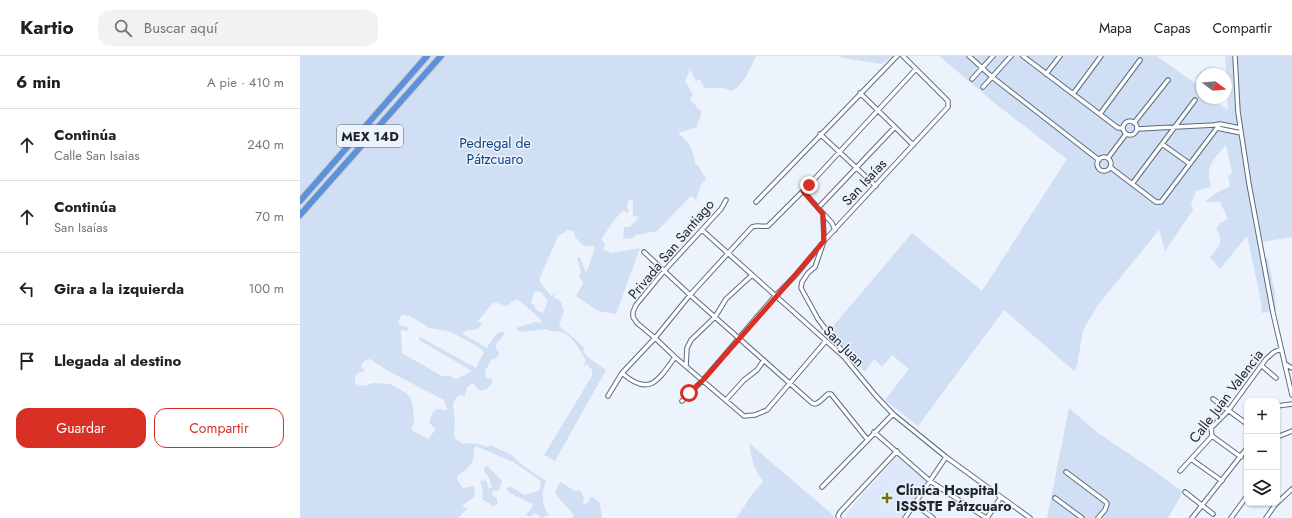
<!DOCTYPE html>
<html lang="es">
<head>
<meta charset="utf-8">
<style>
  :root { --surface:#fff; --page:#f2f2f2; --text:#202124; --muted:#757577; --line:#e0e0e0; --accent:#d93025 }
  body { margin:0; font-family:Jost,sans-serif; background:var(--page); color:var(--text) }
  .controls { position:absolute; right:12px; bottom:12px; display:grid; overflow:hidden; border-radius:8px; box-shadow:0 1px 3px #0004 }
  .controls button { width:36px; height:36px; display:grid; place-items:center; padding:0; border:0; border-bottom:1px solid var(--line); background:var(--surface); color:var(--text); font:20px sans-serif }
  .compass { position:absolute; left:896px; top:12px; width:36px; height:36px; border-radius:50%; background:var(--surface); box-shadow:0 1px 3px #0004; rotate:106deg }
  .stop { position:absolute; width:12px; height:12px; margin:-9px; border:3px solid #d93025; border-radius:50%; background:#fff }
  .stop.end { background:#d93025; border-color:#fff; box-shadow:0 1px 4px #0008 }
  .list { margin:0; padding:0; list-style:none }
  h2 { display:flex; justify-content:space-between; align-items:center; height:52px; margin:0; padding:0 16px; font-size:17px }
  h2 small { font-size:13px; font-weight:400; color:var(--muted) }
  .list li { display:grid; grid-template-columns:26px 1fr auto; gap:12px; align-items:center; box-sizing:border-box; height:72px; padding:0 16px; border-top:1px solid var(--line) }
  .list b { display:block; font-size:15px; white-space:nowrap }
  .list p { margin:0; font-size:13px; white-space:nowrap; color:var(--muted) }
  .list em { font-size:13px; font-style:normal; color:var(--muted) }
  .actions { display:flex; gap:8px; padding:12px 16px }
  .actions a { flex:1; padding:9px 0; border:1px solid var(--accent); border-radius:12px; text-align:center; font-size:14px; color:var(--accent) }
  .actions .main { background:var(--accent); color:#fff }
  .icon { flex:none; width:22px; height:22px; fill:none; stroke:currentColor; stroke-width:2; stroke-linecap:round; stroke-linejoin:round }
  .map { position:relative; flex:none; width:992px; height:462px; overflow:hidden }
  header { display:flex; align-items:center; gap:24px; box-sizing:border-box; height:56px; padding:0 20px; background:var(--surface); border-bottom:1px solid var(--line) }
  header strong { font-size:19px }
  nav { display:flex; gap:22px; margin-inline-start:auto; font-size:14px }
  .search { width:280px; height:36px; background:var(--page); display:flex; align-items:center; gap:10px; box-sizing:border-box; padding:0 14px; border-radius:12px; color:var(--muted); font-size:15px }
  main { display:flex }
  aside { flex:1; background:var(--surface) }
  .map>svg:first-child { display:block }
  .built { fill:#dde9fb }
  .green { fill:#d0dff4; fill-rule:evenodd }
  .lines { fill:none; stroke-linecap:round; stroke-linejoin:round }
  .minor-casing { stroke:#5d6b7e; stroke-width:5.5 }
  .motorway-casing { stroke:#cecfd1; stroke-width:8 }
  .minor { stroke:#fff; stroke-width:3.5 }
  .motorway { stroke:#5d91d9; stroke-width:6 }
  .route { stroke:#d93025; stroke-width:5 }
  .poi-dot { fill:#767214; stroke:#edf3fc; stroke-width:1.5 }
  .labels { text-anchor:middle; stroke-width:3; stroke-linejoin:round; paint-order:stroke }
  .shield { fill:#edf3fc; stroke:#5e636b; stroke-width:1 }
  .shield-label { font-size:13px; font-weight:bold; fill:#20252d }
  .park-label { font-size:14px; fill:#0e4283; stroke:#edf3fc }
  .street-label { font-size:14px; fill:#20252d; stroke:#edf3fc }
  .poi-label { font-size:14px; font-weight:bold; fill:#20252d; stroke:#edf3fc; text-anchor:start }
</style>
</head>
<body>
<header>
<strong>Kartio</strong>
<div class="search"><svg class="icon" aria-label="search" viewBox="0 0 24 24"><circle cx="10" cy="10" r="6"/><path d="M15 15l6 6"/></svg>Buscar aquí</div>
<nav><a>Mapa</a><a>Capas</a><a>Compartir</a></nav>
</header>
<main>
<aside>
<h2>6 min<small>A pie · 410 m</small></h2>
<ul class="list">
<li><svg class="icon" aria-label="ahead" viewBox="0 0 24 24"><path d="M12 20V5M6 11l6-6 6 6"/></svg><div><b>Continúa</b><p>Calle San Isaias</p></div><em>240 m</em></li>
<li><svg class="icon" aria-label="ahead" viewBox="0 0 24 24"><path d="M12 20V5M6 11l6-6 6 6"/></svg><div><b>Continúa</b><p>San Isaías</p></div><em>70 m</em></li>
<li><svg class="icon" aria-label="left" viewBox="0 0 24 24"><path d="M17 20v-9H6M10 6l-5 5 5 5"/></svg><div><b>Gira a la izquierda</b></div><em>100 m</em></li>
<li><svg class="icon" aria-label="arrive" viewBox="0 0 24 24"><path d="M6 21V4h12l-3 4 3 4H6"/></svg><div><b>Llegada al destino</b></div></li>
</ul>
<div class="actions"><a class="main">Guardar</a><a>Compartir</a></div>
</aside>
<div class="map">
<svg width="992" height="462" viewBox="0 0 992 462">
  <rect width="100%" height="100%" fill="#edf3fc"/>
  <path class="built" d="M 597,400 L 626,424 L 601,462 L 547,462 L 544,460 Z"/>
  <path class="green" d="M 0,0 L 456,0 L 446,21 L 437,32 L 431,35 L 424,32 L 404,32 L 400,23 L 396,25 L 389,12 L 389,17 L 385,25 L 393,38 L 390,45 L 395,48 L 396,51 L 401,55 C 402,62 397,65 397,71 L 378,77 C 388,85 394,94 395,107 L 399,111 L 406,123 L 401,129 L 396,144 L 391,140 L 357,175 L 336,179 L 331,183 L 323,182 L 324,171 L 330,171 L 339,161 L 333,160 L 333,145 L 329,143 L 327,150 L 329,157 L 323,155 C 313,163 309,174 301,183 L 305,189 L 303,194 L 312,197 L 340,192 L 316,258 L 298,255 L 276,240 L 283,227 L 279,220 L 281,216 L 277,202 L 280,201 L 286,217 L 295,192 L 292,190 L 284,190 L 275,181 L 274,175 L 268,174 L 258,180 L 239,224 L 249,238 L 252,240 L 255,236 L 254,242 L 259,244 L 262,248 L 262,252 L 264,255 L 259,270 L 274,282 L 285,293 L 283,296 L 290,303 L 306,314 L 255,405 L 244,399 L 292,320 L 292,314 L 287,308 L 284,310 L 286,304 C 279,294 274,280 261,276 C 256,275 251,276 246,273 L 220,276 L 216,272 L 235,266 L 242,267 C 239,259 224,250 217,243 L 206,250 L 194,246 L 178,265 L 182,268 C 179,274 173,275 167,274 L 163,278 L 187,292 C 191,285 195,277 203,275 L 204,279 L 196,288 L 196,292 L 199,297 L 197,302 L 192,303 L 185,315 L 186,322 L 189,322 L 193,324 C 190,331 187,334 180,335 L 173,327 C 166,330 166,334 165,340 L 159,339 L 154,345 L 153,350 L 155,365 L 154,377 L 155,382 L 163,388 C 172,386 179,388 188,391 L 190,389 L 210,398 L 225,411 L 246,425 C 241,436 241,449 249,459 L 242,462 L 235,457 L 230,461 L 226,459 L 233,450 L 232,448 L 208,436 L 206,432 L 212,431 L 224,439 L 239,435 L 241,429 L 240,424 L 213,406 L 176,390 C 173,394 175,398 173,403 C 171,411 164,415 157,420 L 157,423 L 163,432 L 174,430 L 175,440 L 162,450 L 167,453 L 158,462 L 0,462 ZM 236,235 L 241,236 L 248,245 L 243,257 L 236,254 L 234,249 L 231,247 L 234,237 ZM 102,259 L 110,260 L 129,272 L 148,275 L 157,279 L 180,292 L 184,296 L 176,312 L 120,281 L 119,284 L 172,315 L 163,320 L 156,323 L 149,320 L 142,320 L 102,297 L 101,274 L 109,275 L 107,271 L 100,269 L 98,265 ZM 70,303 L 88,315 L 144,344 L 147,354 L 136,353 L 132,357 L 129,367 L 136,373 L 128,383 L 111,374 L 114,367 L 113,352 L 111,342 L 106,337 L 90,328 L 73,327 L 65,330 L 55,328 L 55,320 L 59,316 L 65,316 L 61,310 L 64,305 Z
    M 540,0 L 593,0 L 582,8 L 542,2 Z
    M 629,0 L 857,0 L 899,30 L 902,33 L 902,42 L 911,42 L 928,54 L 925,0 L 992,0 L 992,181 L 962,186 L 966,203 L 968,202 L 975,238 L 976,254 L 961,257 L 962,250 L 947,180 L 920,213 L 910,201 C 919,191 925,185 916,173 L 919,168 L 928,163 L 920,146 L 905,146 C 912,138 921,135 930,130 L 928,120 L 932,117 L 926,89 C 913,104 905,109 911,131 L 896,135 L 891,147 L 893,154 L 865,195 L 859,174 L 798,249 L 783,274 L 777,310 L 774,315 L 704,254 L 618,370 L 585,344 L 609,313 L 592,299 L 582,311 L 574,303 L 565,316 L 529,275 L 612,177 L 682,235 L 767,103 L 697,49 L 639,0 Z
    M 769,352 L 798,377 L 849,411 L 883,436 L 868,462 L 747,462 Z
    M 450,388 L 533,459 L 534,462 L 436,462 L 454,436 L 463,426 C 455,413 450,403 450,388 Z
    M 187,410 L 202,425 L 199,434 L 193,435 L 192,439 L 197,443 L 197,448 L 193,450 L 182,443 L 183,435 L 180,425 L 186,424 L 189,433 L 192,431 L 188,420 L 184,415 L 184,412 Z
    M 260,426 L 275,435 L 280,434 L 284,441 L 283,448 L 286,448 L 289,445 L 290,441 L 293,441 L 300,447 L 302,462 L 272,462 L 274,459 L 257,440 L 255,435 Z"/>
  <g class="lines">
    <g class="minor-casing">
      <path id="minor" d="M 669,0 L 692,21 L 799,104
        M 723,0 L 818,72 L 823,72
        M 935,0 L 938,56 L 949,128 L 973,257 L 992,339
        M 746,18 L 760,0
        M 672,23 L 693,0
        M 683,31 L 711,0
        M 560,37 L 595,71
        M 773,38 L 801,0
        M 800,58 L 840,4
        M823 72a7 7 0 1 1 14 0a7 7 0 1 1-14 0Z
        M 834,67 L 868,24
        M 917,72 L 941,77
        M 837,73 L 914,69 L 920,68 L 940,72
        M 520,78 L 576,130
        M 862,88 L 890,108
        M797 108a7 7 0 1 1 14 0a7 7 0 1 1-14 0Z
        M 808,102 L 826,78
        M 810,111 L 856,146 L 861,146 L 920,68
        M 832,128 L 895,44
        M 503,135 L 532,167 L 535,174
        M 426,144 L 421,153 L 364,215 L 336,249 L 333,256 L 333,261 L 337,267 L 355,282 L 375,301 L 444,360 L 455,359 L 467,354 L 525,286
        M 456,146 L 597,0
        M 518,152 L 595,71 L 613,89
        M 523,158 L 524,185 L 515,211 L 508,217 L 502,226 L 501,232 L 518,263 L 540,292 L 543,300
        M 402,174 L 544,301 L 576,340 L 593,358 L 646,401 L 730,462
        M 344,196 L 390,239 L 512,347 L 515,348 C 521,346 524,341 528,338 L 531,338 L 567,383
        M 985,308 L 992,312
        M 386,310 L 387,292 L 391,284 L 415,261 L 426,243 L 452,219
        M 962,310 L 976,322
        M 322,317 C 349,341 358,325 375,301
        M 308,340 L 322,317 L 355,282 L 390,239 L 452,171 C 457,169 462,171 468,170 L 509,129 L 616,13
        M 913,343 L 947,368
        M 426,344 L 444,324 L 457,314 L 464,304
        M 382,345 L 403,324 L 475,240 L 495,220 L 524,185 L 648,51 L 648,45 L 603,0
        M 977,350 L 992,348
        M 574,376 L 630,425 L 686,462
        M 912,380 L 941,401
        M 977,381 L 992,375
        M 891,403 L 922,425
        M 880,415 L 912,380 L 911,372 L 928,355 L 966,303 L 974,296 L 981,293
        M 766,416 L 806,446 L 807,448 L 805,454 L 798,462
        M 522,431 L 593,358
        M 885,436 L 913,458
        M 755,442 L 782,462
        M 615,448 L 633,462
        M 539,462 L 538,460 L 540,456 L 597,395
        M 605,462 L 646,401
        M 687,462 L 701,441
        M 892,462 L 947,392
        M 931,462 L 947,440
        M 966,462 L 975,449 L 992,433"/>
    </g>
    <g class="motorway-casing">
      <path id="motorway" d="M 0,145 L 127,0
        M 0,159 L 141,0"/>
    </g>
    <use href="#minor" class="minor"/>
    <use href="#motorway" class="motorway"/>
  </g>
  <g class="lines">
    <path class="route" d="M 389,337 L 403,324 C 443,278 485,232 524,185 L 523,158 L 503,135 L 509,129"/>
  </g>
  <path class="poi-dot" d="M585 436h4v4h4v4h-4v4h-4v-4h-4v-4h4z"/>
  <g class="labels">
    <rect class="shield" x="37" y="69" width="66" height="22" rx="3"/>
    <g class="shield-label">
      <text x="70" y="85">MEX 14D</text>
    </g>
    <g class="park-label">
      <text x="195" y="92">Pedregal de<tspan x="195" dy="16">Pátzcuaro</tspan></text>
    </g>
    <g class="street-label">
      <text transform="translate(564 126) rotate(-47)" y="5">San Isaías</text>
      <text transform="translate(371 193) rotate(-50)" y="5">Privada San Santiago</text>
      <text transform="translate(544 290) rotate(45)" y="5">San Juan</text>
      <text transform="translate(926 340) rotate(-53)" y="5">Calle Juan Valencia</text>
    </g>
    <g class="poi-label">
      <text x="596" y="439">Clínica Hospital<tspan x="596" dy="16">ISSSTE Pátzcuaro</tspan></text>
    </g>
  </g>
</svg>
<div class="controls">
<button>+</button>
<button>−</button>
<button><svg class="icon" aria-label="layers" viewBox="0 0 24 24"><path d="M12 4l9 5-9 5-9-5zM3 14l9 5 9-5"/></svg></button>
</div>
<svg class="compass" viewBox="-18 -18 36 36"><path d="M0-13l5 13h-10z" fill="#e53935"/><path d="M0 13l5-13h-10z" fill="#757577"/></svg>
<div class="stop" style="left:389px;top:337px"></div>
<div class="stop end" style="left:509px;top:129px"></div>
</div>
</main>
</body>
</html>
